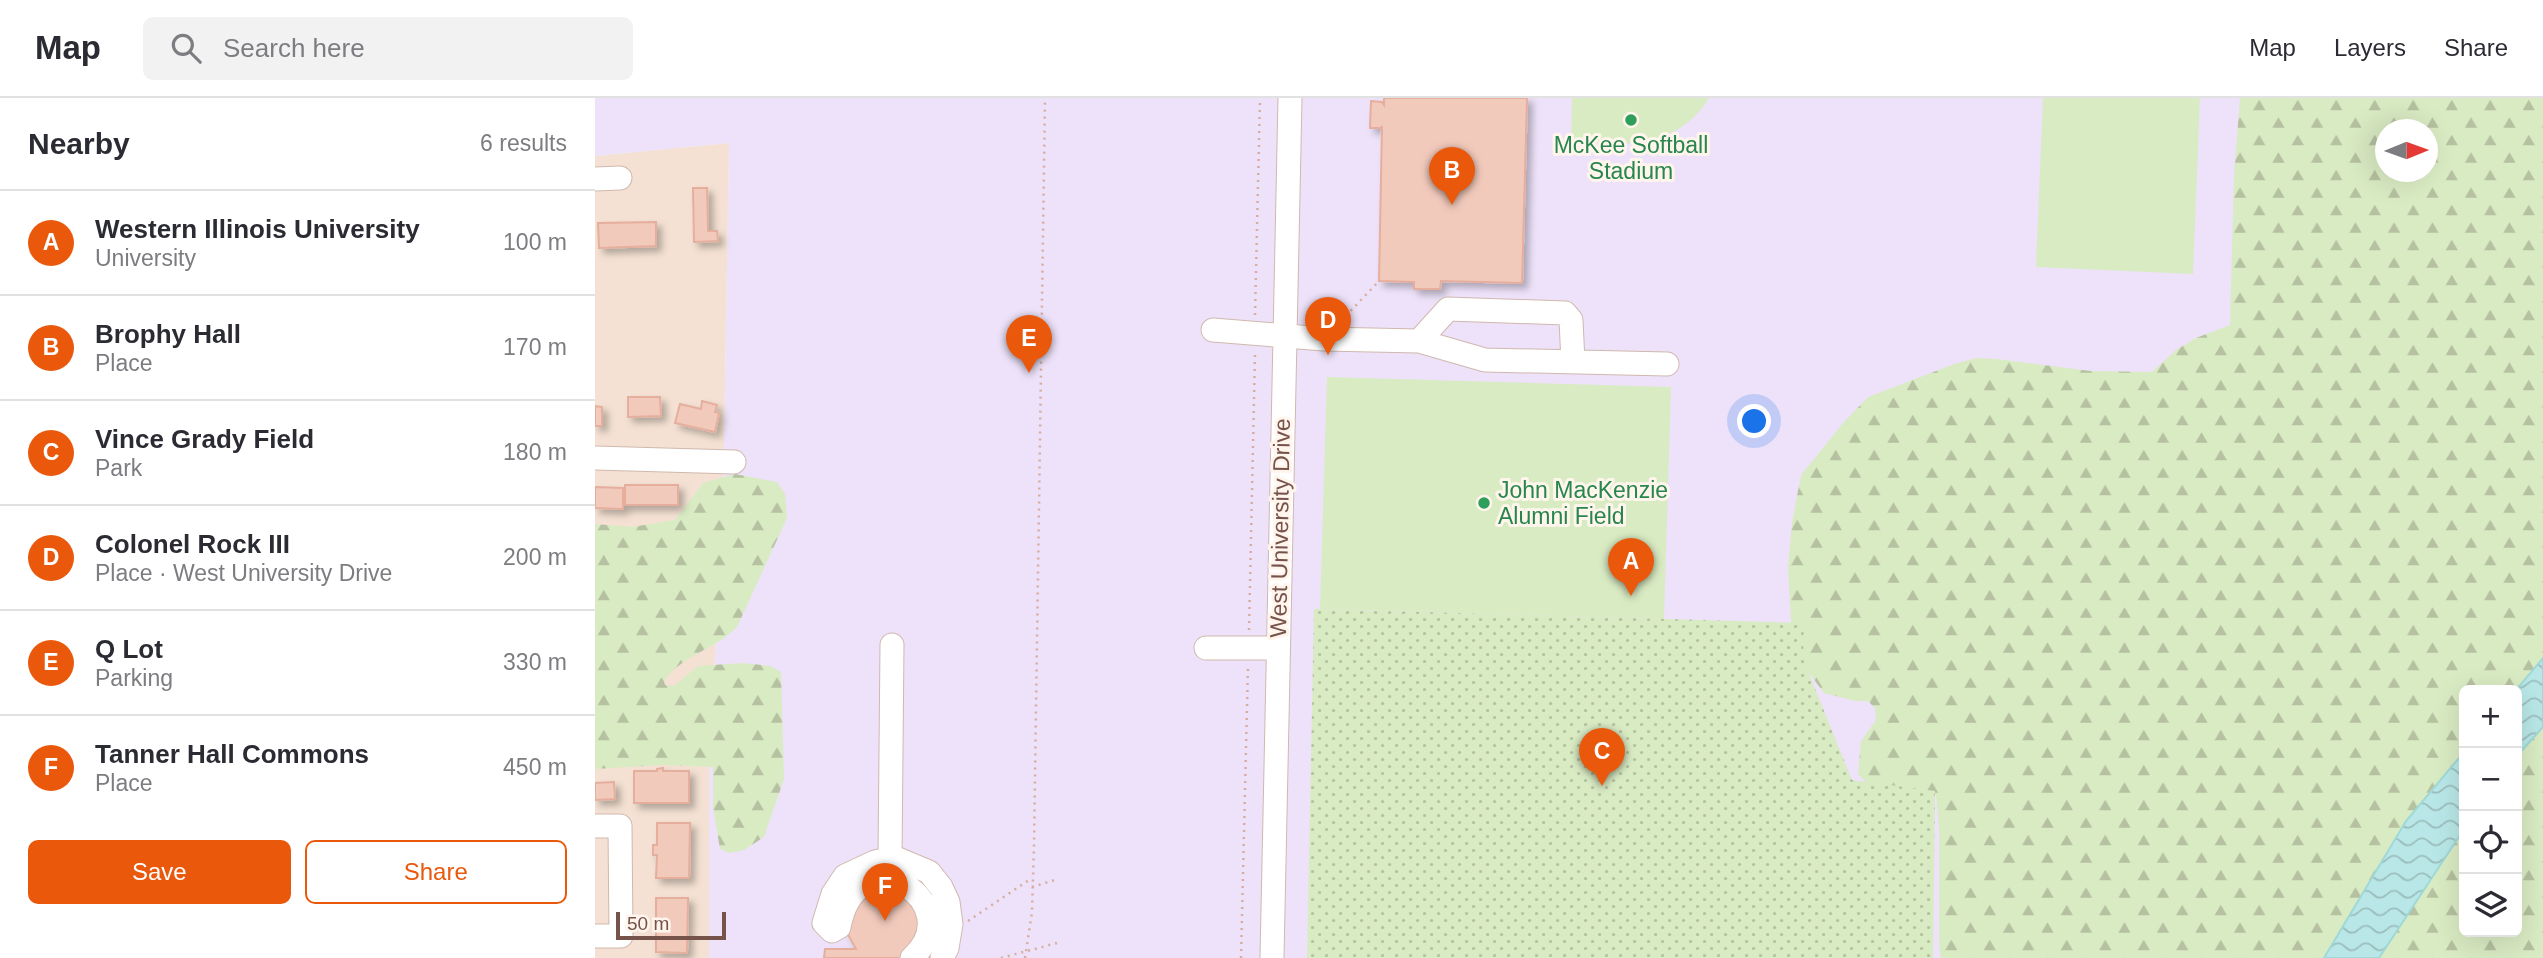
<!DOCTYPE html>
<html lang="en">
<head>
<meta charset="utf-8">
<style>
  :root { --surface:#fff; --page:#f2f2f3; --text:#2b2b33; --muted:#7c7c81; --line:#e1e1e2; --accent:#ea580c }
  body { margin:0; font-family:Helvetica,sans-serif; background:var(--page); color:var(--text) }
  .controls { position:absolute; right:21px; bottom:21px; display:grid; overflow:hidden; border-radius:10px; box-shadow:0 7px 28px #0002 }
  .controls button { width:63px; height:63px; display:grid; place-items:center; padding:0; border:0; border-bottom:2px solid var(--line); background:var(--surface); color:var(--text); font:35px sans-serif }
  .compass { position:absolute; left:1780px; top:21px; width:63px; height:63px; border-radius:50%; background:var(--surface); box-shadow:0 7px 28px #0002; rotate:89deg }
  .scale { position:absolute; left:21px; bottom:18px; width:110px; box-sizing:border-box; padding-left:7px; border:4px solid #76534a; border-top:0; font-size:19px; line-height:24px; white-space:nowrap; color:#76534a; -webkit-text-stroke:5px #fff5ec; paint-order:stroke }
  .you { position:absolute; left:1160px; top:324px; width:24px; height:24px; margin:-18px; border:5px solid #fff; border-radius:50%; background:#1a73e8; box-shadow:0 0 0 10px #1a73e833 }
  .badge { display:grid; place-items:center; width:46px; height:46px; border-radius:50%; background:var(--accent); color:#fff; font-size:23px; font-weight:700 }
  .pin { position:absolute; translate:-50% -58px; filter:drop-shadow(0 2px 4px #0008) }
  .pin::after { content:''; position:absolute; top:37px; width:24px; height:21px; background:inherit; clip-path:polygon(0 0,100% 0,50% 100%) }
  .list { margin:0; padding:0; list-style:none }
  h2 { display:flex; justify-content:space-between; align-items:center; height:91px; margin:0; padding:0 28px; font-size:30px }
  h2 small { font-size:23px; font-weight:400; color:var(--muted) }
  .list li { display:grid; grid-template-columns:46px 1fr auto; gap:21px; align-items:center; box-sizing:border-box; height:105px; padding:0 28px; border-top:2px solid var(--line) }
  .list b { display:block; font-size:26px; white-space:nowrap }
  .list p { margin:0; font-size:23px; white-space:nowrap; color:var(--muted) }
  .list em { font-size:23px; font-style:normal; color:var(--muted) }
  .actions { display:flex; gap:14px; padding:21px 28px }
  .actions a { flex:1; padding:16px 0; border:2px solid var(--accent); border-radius:10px; text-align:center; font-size:24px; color:var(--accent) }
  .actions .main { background:var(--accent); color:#fff }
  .icon { flex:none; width:38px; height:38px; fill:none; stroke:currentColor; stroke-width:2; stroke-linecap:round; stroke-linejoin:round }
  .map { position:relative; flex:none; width:1948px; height:860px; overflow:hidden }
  header { display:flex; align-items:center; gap:42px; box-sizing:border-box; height:98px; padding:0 35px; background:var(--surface); border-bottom:2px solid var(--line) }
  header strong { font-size:33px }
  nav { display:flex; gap:38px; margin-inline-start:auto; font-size:24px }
  .search { width:490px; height:63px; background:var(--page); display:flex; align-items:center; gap:18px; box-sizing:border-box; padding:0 24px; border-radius:10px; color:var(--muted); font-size:26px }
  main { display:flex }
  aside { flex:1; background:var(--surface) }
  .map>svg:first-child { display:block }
  .residential { fill:#f4e1d3 }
  .education { fill:#ede2f9; fill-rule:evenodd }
  .grass { fill:#d9ebc3 }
  .forest { fill:url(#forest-firs); fill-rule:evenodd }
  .park { fill:url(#park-dots) }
  .water { fill:url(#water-waves); stroke:#9fd8d8; stroke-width:2 }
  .building { fill:#f2cabc; stroke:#e5ae9d; stroke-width:2; filter:url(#shadow) }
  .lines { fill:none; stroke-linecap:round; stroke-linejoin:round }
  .minor-casing { stroke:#d0b8ae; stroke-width:25 }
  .path { stroke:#d7ad9f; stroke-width:2.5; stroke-dasharray:2 5; stroke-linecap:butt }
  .minor { stroke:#fff; stroke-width:23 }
  .leisure-dot { fill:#2e9e5b; stroke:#fff5ec; stroke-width:2.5 }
  .labels { text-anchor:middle; stroke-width:6; stroke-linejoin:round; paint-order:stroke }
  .leisure-label { font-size:23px; fill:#27864d; stroke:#fff5ec }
  .street-label { font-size:23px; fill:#76534a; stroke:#fff5ec }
</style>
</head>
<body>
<header>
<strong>Map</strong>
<div class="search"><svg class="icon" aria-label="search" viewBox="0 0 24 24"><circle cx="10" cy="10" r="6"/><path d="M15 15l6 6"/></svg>Search here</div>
<nav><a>Map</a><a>Layers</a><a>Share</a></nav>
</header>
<main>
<aside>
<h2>Nearby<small>6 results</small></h2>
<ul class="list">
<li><span class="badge">A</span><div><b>Western Illinois University</b><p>University</p></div><em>100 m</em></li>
<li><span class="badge">B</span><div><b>Brophy Hall</b><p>Place</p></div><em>170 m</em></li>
<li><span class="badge">C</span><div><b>Vince Grady Field</b><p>Park</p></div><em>180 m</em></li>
<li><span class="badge">D</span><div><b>Colonel Rock III</b><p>Place · West University Drive</p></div><em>200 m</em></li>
<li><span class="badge">E</span><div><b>Q Lot</b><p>Parking</p></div><em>330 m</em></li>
<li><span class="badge">F</span><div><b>Tanner Hall Commons</b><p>Place</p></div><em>450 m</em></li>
</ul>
<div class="actions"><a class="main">Save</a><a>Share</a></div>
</aside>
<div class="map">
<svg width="1948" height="860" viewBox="0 0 1948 860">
  <defs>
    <pattern id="forest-firs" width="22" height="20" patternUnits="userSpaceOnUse" patternTransform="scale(1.75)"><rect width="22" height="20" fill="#d9ebc3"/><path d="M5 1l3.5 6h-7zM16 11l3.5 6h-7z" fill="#b5c1a0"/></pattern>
    <pattern id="park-dots" width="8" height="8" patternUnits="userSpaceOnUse" patternTransform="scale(1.75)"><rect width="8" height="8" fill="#d9ebc3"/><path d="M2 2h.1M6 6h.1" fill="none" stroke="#b5c1a0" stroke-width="1.8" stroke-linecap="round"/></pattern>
    <pattern id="water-waves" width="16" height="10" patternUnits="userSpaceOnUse" patternTransform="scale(1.75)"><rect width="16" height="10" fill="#b9e7e7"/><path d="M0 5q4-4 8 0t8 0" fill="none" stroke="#9bbebd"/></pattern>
    <filter id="shadow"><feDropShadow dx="5" dy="5" stdDeviation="3.5" flood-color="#0004"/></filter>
  </defs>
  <rect width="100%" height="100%" fill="#fdf0e5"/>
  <path class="residential" d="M 134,45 L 128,403 L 114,675 L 114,860 L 0,860 L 0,58 Z"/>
  <path class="education" d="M 0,0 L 1948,0 L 1948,603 L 1922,592 L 1869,592 L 1869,691 L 1755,860 L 114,860 L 114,675 L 128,403 L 134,45 L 0,58 ZM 1790,32 L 1832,32 L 1832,74 L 1790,74 Z"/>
  <path class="grass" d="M 977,0 L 1114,0 C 1085,49 1026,51 976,41 Z
    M 1448,0 L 1605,0 L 1598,176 L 1441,169 Z
    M 732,279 L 1076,289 L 1069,521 L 725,511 Z"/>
  <path class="forest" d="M 1645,0 L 1948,0 L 1948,560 L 1921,592 L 1869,592 L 1869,654 L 1811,723 L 1729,860 L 1346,860 L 1344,848 L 1344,731 L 1341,697 C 1315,685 1284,702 1263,676 L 1266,643 L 1281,622 L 1280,610 L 1273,603 L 1260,603 L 1229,595 L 1208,567 L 1197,539 L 1193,470 L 1197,425 L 1206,377 L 1249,324 L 1273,299 L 1362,265 L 1382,260 L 1402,261 L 1495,273 L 1557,274 L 1581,252 L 1601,240 L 1635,227 L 1639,78 ZM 1790,32 L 1832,32 L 1832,74 L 1790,74 Z
    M 140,376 L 182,384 L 190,396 L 192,420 L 142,529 C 120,552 88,556 69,583 L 70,587 L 79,588 L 103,568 L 148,565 L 175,568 L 186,574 L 189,681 L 169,739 L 149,752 L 135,755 L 125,751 L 118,709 L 118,669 L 67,667 L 0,671 L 0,426 L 37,429 L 80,422 L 108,385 Z
    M 1948,629 L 1948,860 L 1784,860 L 1869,731 L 1869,834 L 1922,834 L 1922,658 Z"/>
  <path class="park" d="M 719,511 L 1209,525 L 1208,561 L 1257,682 L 1340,693 L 1338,860 L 712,860 Z"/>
  <path class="water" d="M 1948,560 L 1948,629 L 1922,658 L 1921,592 Z
    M 1869,654 L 1869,731 L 1784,860 L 1729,860 L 1811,723 Z"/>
  <path class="building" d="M 789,0 L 932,0 L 927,185 L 846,183 L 845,191 L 819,191 L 819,184 L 784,183 L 787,28 L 786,30 L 775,30 L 776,3 L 787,4 L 789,7 Z
    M 98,90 L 112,90 L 113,133 L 122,133 L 123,143 L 99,144 Z
    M 61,124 L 61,148 L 4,150 L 3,125 Z
    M 33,299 L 65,299 L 66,318 L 33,319 Z
    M 107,303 L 122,307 L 120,314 L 124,315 L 120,334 L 80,325 L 85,306 L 106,311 Z
    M 0,308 L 7,309 L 7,328 L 0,328 Z
    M 30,387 L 83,387 L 83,407 L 30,407 Z
    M 0,389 L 28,390 L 28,411 L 0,410 Z
    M 68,670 L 68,673 L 94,673 L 94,705 L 39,705 L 39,673 L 62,673 L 62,671 Z
    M 19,684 L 20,701 L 0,702 L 0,685 Z
    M 62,725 L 95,725 L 94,780 L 61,780 L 62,757 L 58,757 L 58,747 L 62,747 Z
    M 301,788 L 329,823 L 307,860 L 229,860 L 230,851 L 261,851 L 251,833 L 262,798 Z
    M 61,800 L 93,800 L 92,855 L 61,854 Z"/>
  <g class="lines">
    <g class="minor-casing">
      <path id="minor" d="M 0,81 L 25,80
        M 618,232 L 729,241 L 824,243 L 890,262 L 1072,266
        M 824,243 L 853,211 L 970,215 L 976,222 L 978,264
        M 0,360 L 139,364
        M 611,550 L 683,550
        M 0,728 L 25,728 L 26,838 L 0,838
        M 295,760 L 297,547
        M 317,860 C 377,806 263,731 244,829 L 237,833 L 229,825 L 238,796 L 250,778 L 280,764 L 295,760 L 303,761 L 334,774 L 346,789 L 353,804 L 356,826 L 352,850 L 347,860
        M 677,860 L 695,0"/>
    </g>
    <path class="path" d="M 660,217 L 665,0
      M 746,223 L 784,183
      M 654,532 L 660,255
      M 437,789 L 463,781
      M 373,823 L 437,780
      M 406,860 L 462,845
      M 430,860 L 437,814 L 439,748 L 450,0
      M 646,860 L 653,567"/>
    <use href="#minor" class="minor"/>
  </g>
  <g class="leisure-dot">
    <circle cx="1036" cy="22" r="7"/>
    <circle cx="889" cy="405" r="7"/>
  </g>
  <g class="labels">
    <g class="leisure-label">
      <text x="1036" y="55">McKee Softball<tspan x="1036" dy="26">Stadium</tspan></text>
      <text x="903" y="400" text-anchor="start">John MacKenzie<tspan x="903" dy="26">Alumni Field</tspan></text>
    </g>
    <g class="street-label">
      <text transform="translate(685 430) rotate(-89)" y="8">West University Drive</text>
    </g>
  </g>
</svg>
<div class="controls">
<button>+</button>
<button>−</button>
<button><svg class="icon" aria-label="locate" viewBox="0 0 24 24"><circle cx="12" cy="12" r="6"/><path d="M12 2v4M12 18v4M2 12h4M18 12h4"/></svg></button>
<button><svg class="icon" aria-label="layers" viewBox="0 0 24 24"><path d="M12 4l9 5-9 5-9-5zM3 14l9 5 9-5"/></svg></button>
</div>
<svg class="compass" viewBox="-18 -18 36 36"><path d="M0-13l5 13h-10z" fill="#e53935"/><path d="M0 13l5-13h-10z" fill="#7c7c81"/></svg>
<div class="scale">50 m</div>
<div class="you"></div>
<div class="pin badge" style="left:1036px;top:498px">A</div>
<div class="pin badge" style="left:857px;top:107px">B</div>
<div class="pin badge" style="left:1007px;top:688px">C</div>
<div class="pin badge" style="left:733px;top:257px">D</div>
<div class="pin badge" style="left:434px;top:275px">E</div>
<div class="pin badge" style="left:290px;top:823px">F</div>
</div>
</main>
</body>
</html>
